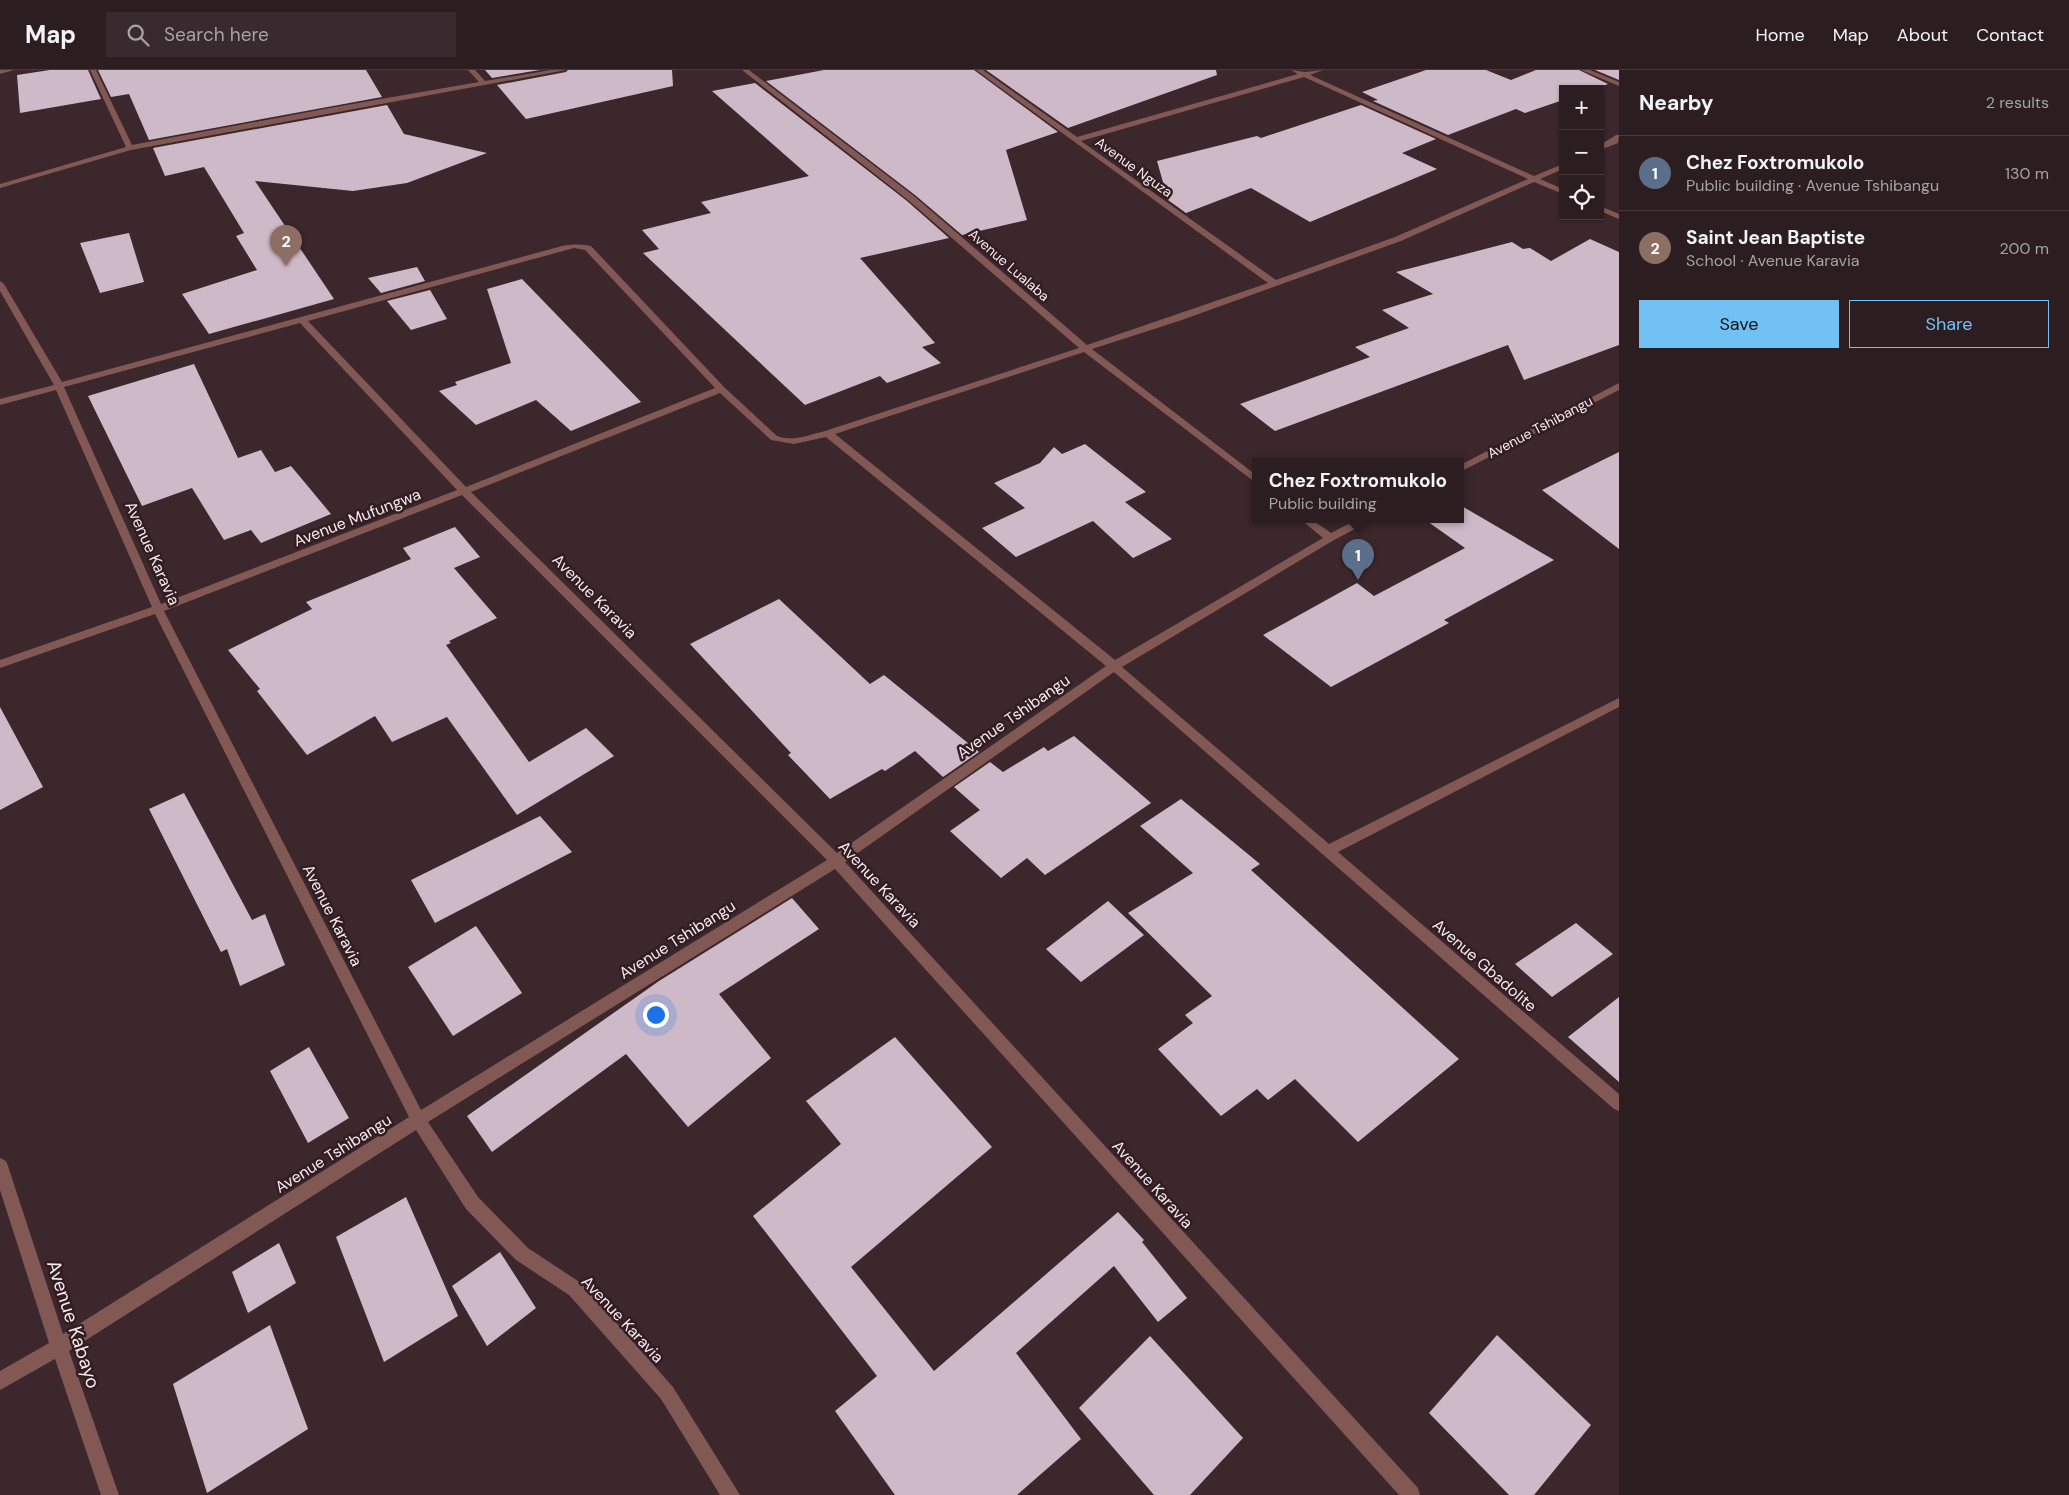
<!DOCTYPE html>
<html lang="en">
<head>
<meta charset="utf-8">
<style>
  :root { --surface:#2c1d21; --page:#382a2e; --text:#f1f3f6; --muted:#a6a2a5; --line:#483b3f; --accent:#72c1f5 }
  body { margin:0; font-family:"DM Sans",sans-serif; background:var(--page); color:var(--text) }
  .controls { position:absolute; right:15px; top:15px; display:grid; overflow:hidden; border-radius:0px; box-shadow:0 1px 4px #0004 }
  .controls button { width:45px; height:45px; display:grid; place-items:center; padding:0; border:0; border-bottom:1px solid var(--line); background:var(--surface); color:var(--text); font:25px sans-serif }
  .you { position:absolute; left:655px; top:944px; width:18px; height:18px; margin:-12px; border:4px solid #fff; border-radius:50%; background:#1a73e8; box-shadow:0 0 0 8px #1a73e833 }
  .badge { display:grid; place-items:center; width:32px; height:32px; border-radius:50%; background:var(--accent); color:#fff; font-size:16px; font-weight:700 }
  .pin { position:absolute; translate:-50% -41px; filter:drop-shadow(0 1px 2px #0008) }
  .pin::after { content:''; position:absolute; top:26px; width:18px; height:15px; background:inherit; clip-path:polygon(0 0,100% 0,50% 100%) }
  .popup { position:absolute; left:1252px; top:388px; width:212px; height:65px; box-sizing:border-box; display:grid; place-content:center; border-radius:0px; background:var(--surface); filter:drop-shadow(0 1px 4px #0005); font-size:16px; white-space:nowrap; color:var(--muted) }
  .popup b { font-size:19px; color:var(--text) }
  .popup::after { content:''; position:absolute; left:50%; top:100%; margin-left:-10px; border:10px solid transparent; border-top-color:var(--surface) }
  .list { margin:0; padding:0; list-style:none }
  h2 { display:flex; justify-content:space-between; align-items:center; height:65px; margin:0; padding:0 20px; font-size:21px }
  h2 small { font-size:16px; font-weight:400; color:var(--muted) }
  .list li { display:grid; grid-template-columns:32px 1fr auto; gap:15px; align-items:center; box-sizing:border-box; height:75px; padding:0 20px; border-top:1px solid var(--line) }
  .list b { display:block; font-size:19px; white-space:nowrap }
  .list p { margin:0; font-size:16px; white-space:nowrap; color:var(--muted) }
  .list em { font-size:16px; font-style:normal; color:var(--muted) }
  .actions { display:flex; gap:10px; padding:15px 20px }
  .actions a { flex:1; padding:11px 0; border:1px solid var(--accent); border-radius:0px; text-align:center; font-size:18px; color:var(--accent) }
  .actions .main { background:var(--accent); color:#111 }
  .icon { flex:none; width:28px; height:28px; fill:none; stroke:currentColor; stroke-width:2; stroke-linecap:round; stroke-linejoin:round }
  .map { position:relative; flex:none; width:1619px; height:1425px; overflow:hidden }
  header { display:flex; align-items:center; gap:30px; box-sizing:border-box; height:70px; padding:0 25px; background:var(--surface); border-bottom:1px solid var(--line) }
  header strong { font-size:24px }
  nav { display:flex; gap:28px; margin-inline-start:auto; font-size:18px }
  .search { width:350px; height:45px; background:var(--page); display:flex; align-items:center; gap:12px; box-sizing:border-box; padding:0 18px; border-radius:0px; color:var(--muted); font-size:19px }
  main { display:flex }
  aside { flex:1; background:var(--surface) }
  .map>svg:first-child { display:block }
  .building { fill:#ceb9c8 }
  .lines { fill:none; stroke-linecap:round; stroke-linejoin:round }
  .street { fill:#825854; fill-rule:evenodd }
  .labels { text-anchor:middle; stroke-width:5; stroke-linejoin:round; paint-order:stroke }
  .far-street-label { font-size:14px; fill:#f7e9ec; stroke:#311d23 }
  .street-label { font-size:16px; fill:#f7e9ec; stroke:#311d23 }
  .near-street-label { font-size:19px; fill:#f7e9ec; stroke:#311d23 }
</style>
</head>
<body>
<header>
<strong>Map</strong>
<div class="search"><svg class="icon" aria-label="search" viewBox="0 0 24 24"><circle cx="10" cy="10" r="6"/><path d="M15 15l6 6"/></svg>Search here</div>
<nav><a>Home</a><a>Map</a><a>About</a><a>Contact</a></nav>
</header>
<main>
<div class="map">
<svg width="1619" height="1425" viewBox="0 0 1619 1425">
  <rect width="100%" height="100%" fill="#3b272c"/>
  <path class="building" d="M 50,0 L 88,0 L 101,29 L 20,43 L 17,5 Z
    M 98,0 L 366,0 L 382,27 L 149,70 L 129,24 L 111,27 Z
    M 485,0 L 540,0 L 492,8 Z
    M 568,0 L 672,0 L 673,16 L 526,49 L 497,15 L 566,2 Z
    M 824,0 L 974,0 L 1058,62 L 1006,80 L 1027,150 L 962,165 L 915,125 L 766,11 Z
    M 986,0 L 1216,0 L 1217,5 L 1068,58 Z
    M 1426,0 L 1486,0 L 1511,10 L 1536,0 L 1579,0 L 1608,14 L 1594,19 L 1563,19 L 1563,30 L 1525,43 L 1516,39 L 1448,65 L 1373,31 L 1378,30 L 1362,22 Z
    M 1595,0 L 1619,0 L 1619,10 Z
    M 755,13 L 907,131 L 949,168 L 860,188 L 935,273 L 922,277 L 941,293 L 887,313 L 880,306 L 805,335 L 643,183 L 659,179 L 642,160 L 711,143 L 701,132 L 809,106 L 712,21 Z
    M 387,35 L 404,64 L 487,83 L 407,113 L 353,121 L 255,111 L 334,229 L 209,264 L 182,224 L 257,200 L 236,166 L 244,163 L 204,97 L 165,106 L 153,78 Z
    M 1361,35 L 1436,69 L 1402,83 L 1437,99 L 1310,152 L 1251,118 L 1186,143 L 1168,130 L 1157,91 L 1257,66 L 1261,68 Z
    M 129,163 L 144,212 L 100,223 L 80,173 Z
    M 1590,169 L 1619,182 L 1619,275 L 1524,310 L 1508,275 L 1275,361 L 1240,334 L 1370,287 L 1355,277 L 1409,258 L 1382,240 L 1433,224 L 1396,202 L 1512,172 L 1523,179 L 1530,178 L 1551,191 Z
    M 417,197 L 425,211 L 381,223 L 368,208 Z
    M 522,209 L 641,332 L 571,361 L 536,330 L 476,355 L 439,321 L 457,315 L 455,312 L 511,293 L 487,219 Z
    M 430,220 L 447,249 L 411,260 L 387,231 Z
    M 194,294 L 238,388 L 261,380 L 275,402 L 291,396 L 331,444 L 261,473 L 251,460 L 224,470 L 192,418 L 142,436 L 88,326 Z
    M 1085,374 L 1146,422 L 1125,432 L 1172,469 L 1133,488 L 1093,451 L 1016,487 L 982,458 L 1025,438 L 994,413 L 1040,393 L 1054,377 L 1062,384 Z
    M 1619,382 L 1619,479 L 1542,420 Z
    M 1460,435 L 1554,490 L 1444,550 L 1449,553 L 1331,617 L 1263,565 L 1357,513 L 1374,526 L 1465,478 L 1424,449 L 1460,449 Z
    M 455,457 L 480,487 L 454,498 L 497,548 L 449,571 L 451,573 L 446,575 L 529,692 L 586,658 L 614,686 L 517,745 L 447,647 L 392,672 L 375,646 L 307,685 L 257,621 L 260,619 L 228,580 L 312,539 L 306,532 L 411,489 L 403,478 Z
    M 779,529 L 870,614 L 884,605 L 979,682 L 943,707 L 915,681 L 885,701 L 882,699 L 830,729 L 788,685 L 791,683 L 690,574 Z
    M 0,637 L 43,717 L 0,740 Z
    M 1074,666 L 1151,733 L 1045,805 L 1027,788 L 1001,808 L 950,761 L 980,740 L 954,717 L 990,692 L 1003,702 L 1044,677 L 1048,681 Z
    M 184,723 L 252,850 L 265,844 L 285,895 L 240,916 L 227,879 L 221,882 L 149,739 Z
    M 1181,729 L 1260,794 L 1251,800 L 1459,989 L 1358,1072 L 1295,1009 L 1268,1030 L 1257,1019 L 1221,1046 L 1158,979 L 1193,953 L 1185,945 L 1212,926 L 1128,843 L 1193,803 L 1140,756 Z
    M 540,746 L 572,782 L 435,853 L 411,810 Z
    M 792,828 L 819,859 L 719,924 L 771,988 L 688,1057 L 626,984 L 492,1082 L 467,1046 L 659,911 Z
    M 1108,831 L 1144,865 L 1081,912 L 1046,879 Z
    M 1576,853 L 1613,884 L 1552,927 L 1515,894 Z
    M 476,856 L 522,923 L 453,966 L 408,897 Z
    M 1619,927 L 1619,1012 L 1568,967 Z
    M 895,967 L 992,1077 L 851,1197 L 934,1301 L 1118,1142 L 1144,1170 L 1142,1172 L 1187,1228 L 1158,1252 L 1114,1196 L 1016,1283 L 1081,1369 L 1017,1425 L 895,1425 L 835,1341 L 877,1306 L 753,1146 L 841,1074 L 806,1031 Z
    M 309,977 L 349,1048 L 308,1073 L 270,1001 Z
    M 406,1127 L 458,1246 L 384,1292 L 336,1167 Z
    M 279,1173 L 296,1213 L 248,1243 L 232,1202 Z
    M 500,1182 L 536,1238 L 487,1276 L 452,1216 Z
    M 270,1255 L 308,1359 L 207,1423 L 173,1314 Z
    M 1497,1265 L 1591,1355 L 1534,1425 L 1509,1425 L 1429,1343 Z
    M 1150,1266 L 1243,1368 L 1190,1425 L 1154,1425 L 1079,1338 Z"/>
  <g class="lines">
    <path class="street" d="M 0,0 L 14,0 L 0,4 Z
      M 90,0 L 96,0 L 132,75 L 335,37 L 479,12 L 468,0 L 475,0 L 485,11 L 551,0 L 566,0 L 131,80 L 0,118 L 0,114 L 126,77 Z
      M 742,0 L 749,0 L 914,126 L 1087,275 L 1268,213 L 976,0 L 983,0 L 1077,67 L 1298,4 L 1291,0 L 1305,2 L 1323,0 L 1310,5 L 1534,106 L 1563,94 L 1563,99 L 1540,109 L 1563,119 L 1563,124 L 1534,112 L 1401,171 L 1182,250 L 1092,279 L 1256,405 L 1256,413 L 1084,282 L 835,364 L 1115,590 L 1323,468 L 1300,449 L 1311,449 L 1331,463 L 1358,449 L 1371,449 L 1370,451 L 1334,470 L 1122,597 L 1329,774 L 1619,628 L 1619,637 L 1338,782 L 1619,1024 L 1619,1041 L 1614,1039 L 1114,602 L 845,792 L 1418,1418 L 1420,1425 L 1399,1425 L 835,799 L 428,1052 L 478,1127 L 528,1178 L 581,1213 L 673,1317 L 740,1425 L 720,1425 L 661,1329 L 569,1225 L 516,1190 L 466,1139 L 416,1060 L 69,1281 L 119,1425 L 101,1425 L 55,1289 L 0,1320 L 0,1301 L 49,1273 L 0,1120 L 0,1088 L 6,1091 L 8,1096 L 63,1264 L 409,1047 L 155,544 L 0,598 L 0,590 L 152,537 L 56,320 L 0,335 L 0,329 L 54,315 L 0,221 L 0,211 L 4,214 L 62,312 L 562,176 C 573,174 580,174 591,176 L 724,317 L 777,366 C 793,372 809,365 825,361 L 1079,278 L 908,130 ZM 1304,7 L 1528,109 L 1395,167 L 1276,210 L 1081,71 ZM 574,178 L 585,180 L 715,318 L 466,417 L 308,251 ZM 300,253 L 457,420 L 161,534 L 64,317 ZM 720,323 L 771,370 L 794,374 L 826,367 L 1106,596 L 837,783 L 471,422 ZM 462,425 L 827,790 L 421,1040 L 164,541 Z
      M 1581,0 L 1590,0 L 1619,12 L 1619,16 Z
      M 1616,65 L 1619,65 L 1618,73 L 1600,80 L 1600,75 Z
      M 1600,136 L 1619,144 L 1619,149 L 1600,141 Z
      M 1619,313 L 1619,320 L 1460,402 L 1460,395 Z"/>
  </g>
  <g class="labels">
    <g class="far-street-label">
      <text transform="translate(1134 97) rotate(36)" y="5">Avenue Nguza</text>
      <text transform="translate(1009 195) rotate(41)" y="5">Avenue Lualaba</text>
      <text transform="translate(1540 357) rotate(-28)" y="5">Avenue Tshibangu</text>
    </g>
    <g class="street-label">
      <text transform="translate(357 447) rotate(-21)" y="6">Avenue Mufungwa</text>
      <text transform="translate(153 483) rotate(66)" y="6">Avenue Karavia</text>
      <text transform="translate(595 526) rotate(45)" y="6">Avenue Karavia</text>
      <text transform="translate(1013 646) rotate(-35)" y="6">Avenue Tshibangu</text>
      <text transform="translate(880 814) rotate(47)" y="6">Avenue Karavia</text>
      <text transform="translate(333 845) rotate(63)" y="6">Avenue Karavia</text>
      <text transform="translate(677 869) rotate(-32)" y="6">Avenue Tshibangu</text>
      <text transform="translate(1485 895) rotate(41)" y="6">Avenue Gbadolite</text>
      <text transform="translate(333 1083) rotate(-32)" y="6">Avenue Tshibangu</text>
      <text transform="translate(1153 1114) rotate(48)" y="6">Avenue Karavia</text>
      <text transform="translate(623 1249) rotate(47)" y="6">Avenue Karavia</text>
    </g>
    <g class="near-street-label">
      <text transform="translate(74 1254) rotate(72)" y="7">Avenue Kabayo</text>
    </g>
  </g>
</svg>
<div class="controls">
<button>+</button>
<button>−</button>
<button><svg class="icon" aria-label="locate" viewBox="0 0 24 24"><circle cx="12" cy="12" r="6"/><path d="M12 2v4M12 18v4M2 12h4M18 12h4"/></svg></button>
</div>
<div class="you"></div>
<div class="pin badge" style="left:1358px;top:510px;background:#5c6f8a">1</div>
<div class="popup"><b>Chez Foxtromukolo</b>Public building</div>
<div class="pin badge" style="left:286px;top:196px;background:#8d6e63">2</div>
</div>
<aside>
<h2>Nearby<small>2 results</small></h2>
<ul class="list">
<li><span class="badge" style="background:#5c6f8a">1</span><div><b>Chez Foxtromukolo</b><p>Public building · Avenue Tshibangu</p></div><em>130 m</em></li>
<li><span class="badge" style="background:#8d6e63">2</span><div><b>Saint Jean Baptiste</b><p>School · Avenue Karavia</p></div><em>200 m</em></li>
</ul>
<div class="actions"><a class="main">Save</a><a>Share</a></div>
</aside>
</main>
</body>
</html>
